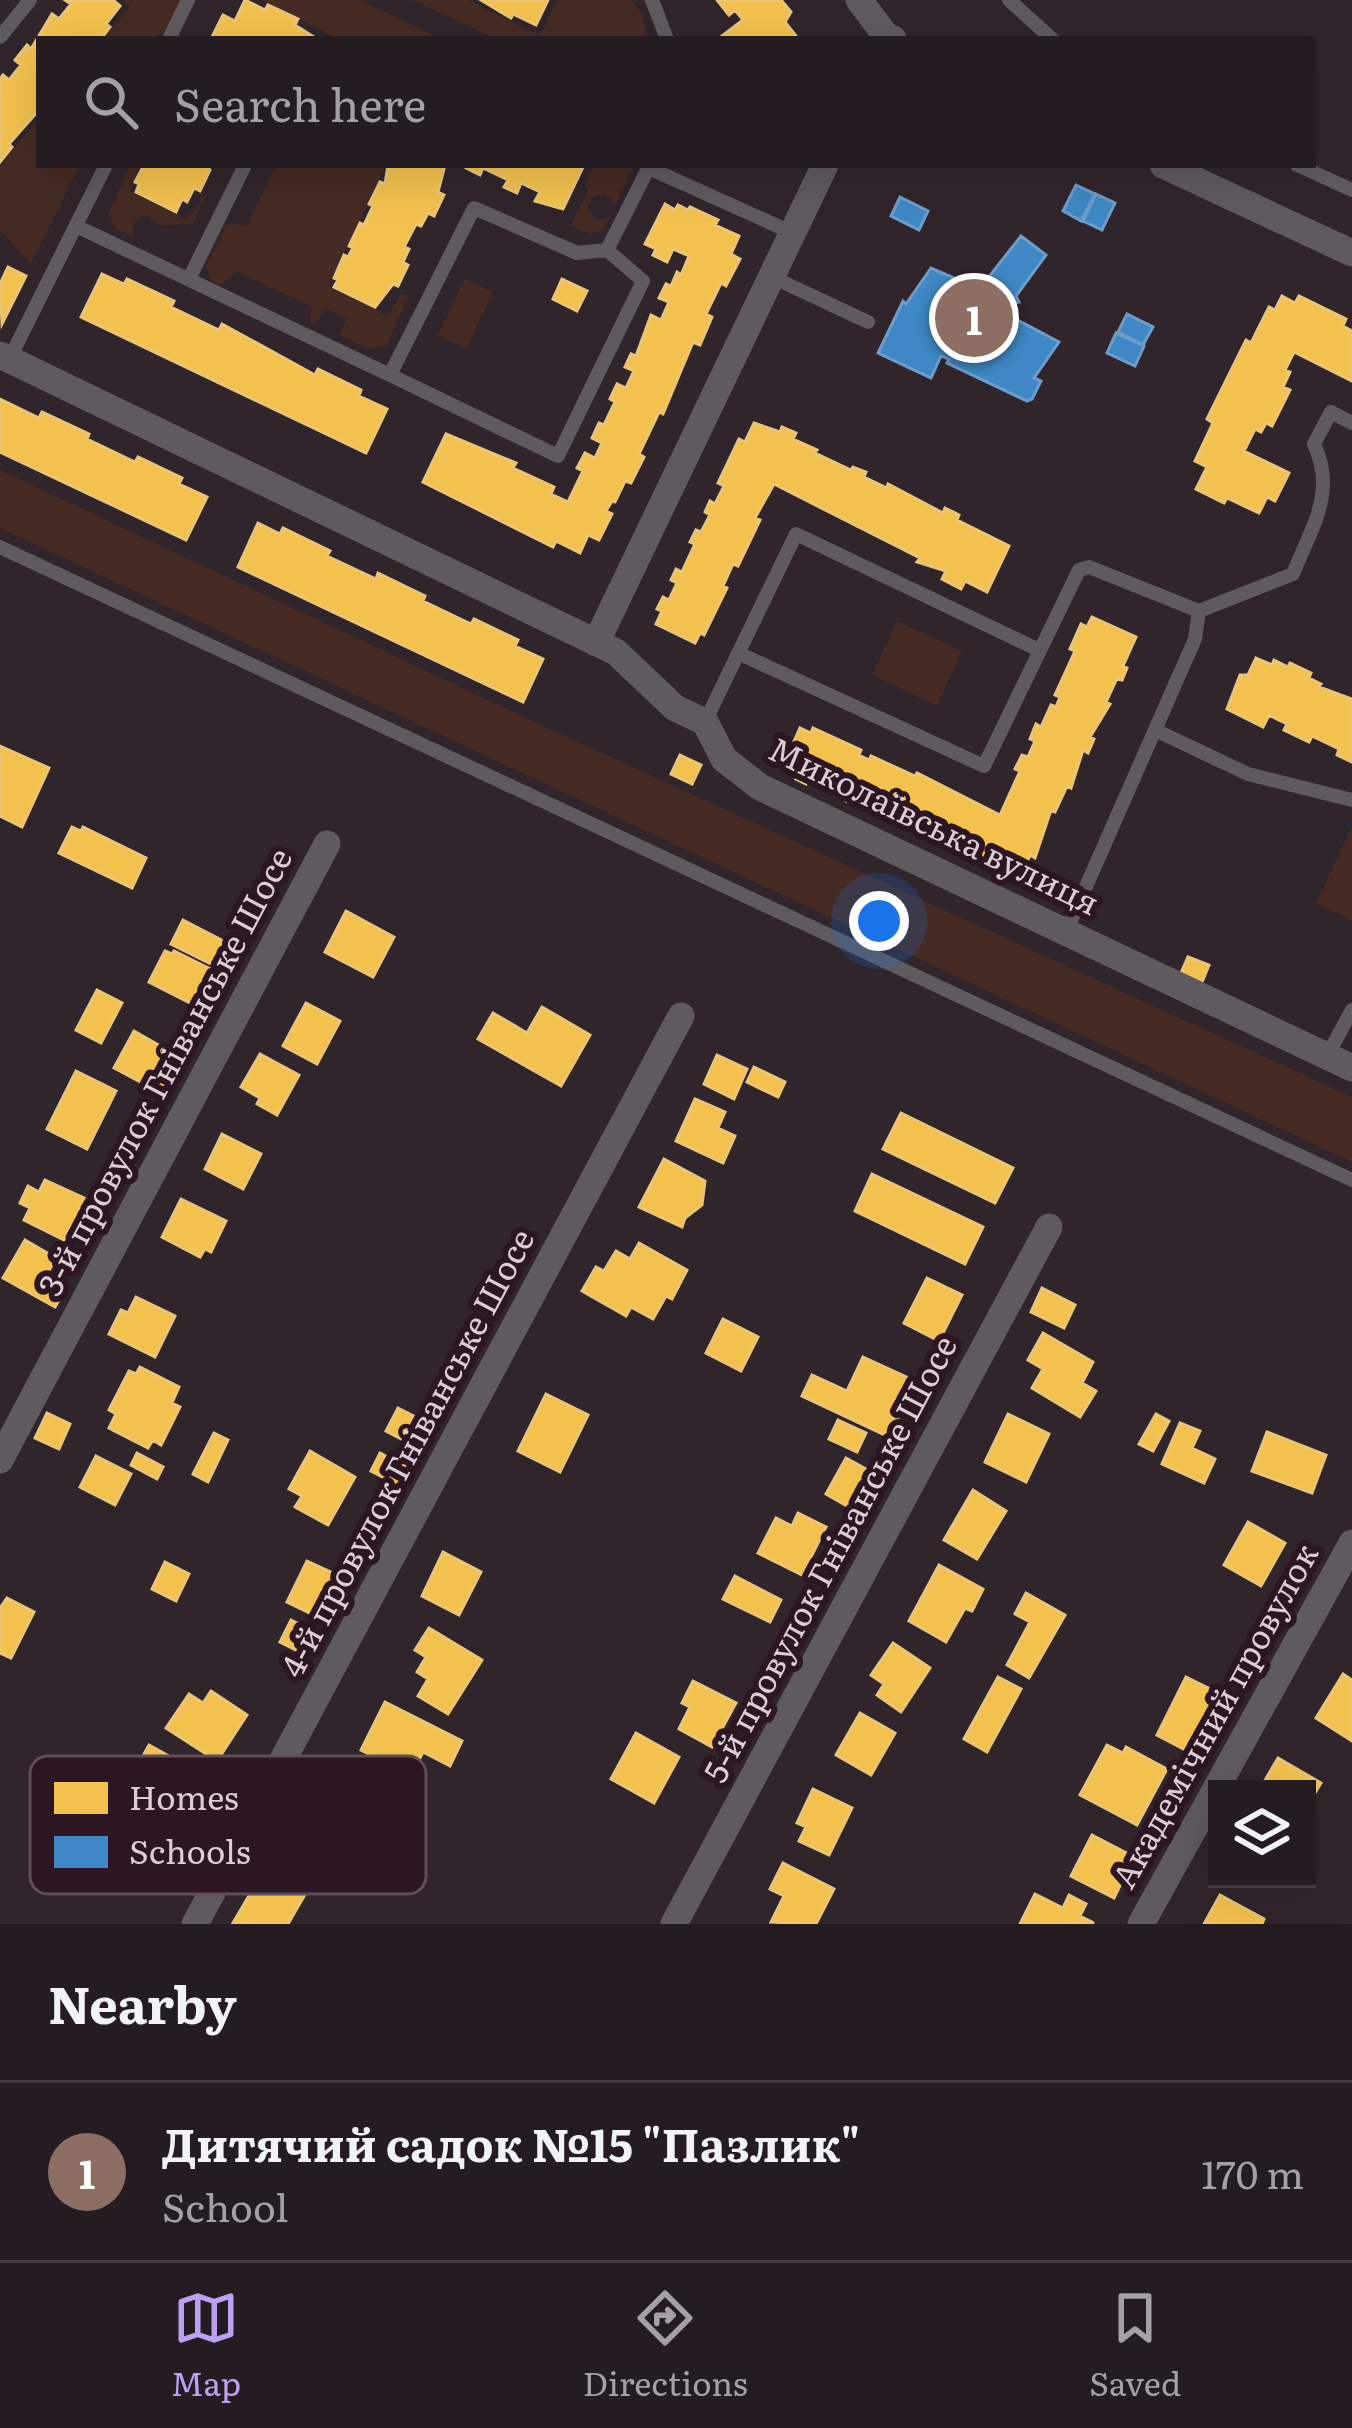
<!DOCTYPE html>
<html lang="en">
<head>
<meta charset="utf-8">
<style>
  :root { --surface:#241c20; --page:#2c2529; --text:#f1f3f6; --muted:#a3a1a5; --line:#413a3e; --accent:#bca0f2 }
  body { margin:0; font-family:Literata,serif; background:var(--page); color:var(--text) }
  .controls { position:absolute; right:36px; bottom:36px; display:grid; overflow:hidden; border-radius:0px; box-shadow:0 12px 48px #0002 }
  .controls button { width:108px; height:108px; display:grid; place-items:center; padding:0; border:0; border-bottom:3px solid var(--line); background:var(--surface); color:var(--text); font:60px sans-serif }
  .you { position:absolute; left:879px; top:921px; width:42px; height:42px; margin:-30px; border:9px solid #fff; border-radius:50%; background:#1a73e8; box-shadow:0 0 0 18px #1a73e833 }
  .badge { display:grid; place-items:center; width:78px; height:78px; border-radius:50%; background:var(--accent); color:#fff; font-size:39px; font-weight:700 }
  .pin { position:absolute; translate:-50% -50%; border:6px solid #fff; box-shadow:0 3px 12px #0006 }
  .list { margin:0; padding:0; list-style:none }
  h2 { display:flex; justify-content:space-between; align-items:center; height:156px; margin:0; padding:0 48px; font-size:51px }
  h2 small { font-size:39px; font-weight:400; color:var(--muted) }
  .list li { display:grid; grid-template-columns:78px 1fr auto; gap:36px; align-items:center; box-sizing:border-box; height:180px; padding:0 48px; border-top:3px solid var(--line) }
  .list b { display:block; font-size:45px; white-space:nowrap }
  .list p { margin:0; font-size:39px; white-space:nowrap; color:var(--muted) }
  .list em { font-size:39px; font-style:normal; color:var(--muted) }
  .icon { flex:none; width:66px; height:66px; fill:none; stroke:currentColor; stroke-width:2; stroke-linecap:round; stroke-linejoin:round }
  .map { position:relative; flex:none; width:1352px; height:1924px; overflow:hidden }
  .search { position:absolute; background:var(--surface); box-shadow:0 12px 48px #0002; left:36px; right:36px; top:36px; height:132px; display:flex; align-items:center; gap:30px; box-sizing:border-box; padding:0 42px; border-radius:0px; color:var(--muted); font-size:45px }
  .sheet { height:336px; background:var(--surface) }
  nav { display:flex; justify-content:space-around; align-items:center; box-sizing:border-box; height:168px; border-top:3px solid var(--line); background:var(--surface); font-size:33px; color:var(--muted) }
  nav a { display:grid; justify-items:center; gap:6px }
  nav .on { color:var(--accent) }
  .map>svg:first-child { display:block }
  .green { fill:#452b24 }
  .homes { fill:#f2c14e; stroke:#ebc576; stroke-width:3 }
  .schools { fill:#3f88c5; stroke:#6e9dca; stroke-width:3 }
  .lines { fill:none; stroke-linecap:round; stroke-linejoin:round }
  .lane { stroke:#5e5a5d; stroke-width:14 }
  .street { stroke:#5e5a5d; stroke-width:27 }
  .labels { text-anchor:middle; stroke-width:12; stroke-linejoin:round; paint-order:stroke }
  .street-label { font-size:33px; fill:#dccdd4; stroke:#2b1622 }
  .key { fill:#2b1622; stroke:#604d57; stroke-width:3 }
  .key-label { font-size:33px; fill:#dccdd4 }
</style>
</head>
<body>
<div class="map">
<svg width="1352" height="1924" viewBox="0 0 1352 1924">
  <rect width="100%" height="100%" fill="#30252b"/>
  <path class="green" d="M 123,0 L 182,0 L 165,33 L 147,39 L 103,39 L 130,6 Z
    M 262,0 L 360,0 L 442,39 L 338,39 Z
    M 413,0 L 468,0 L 540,35 L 557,0 L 632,0 L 642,13 L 647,39 L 496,39 Z
    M 39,118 L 39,165 L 80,165 L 31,264 L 0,230 L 0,166 Z
    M 130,165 L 142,165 L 130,191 L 184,218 L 197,209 L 202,196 L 205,197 L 193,224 L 158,225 L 147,215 L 136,220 L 132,229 L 135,238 L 116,229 L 108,215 Z
    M 276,165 L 330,165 L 339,169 L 341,165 L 386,165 L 328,286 L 388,316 L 401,293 L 409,296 L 386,346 L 368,349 L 339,335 L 347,319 L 324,308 L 316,325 L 310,321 L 312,307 L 236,271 L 221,285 L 211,281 L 206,267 L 225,227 L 231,223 L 247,226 Z
    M 594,165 L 633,165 L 615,206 L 606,194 L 592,197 L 588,208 L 595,219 L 610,218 L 603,230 L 590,234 L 570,226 L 589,189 L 585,186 Z
    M 465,279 L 493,292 L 466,349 L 438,335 Z
    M 0,470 L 543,726 L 1352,1097 L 1352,1162 L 0,528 Z
    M 897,621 L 962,651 L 937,706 L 872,675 Z
    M 1352,826 L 1352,920 L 1316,903 Z"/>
  <path class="homes" d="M 65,0 L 113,0 L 120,6 L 106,24 L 110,27 L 101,39 L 39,39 L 39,110 L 9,144 L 12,147 L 0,162 L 0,79 L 3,75 L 9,80 L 21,65 L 15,60 L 27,45 L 31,49 L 52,14 L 59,19 L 71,4 Z
    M 245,0 L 265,10 L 268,5 L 298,19 L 295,25 L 317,39 L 211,39 L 223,15 L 235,21 Z
    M 481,0 L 548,0 L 536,25 L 513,14 L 511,18 Z
    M 717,0 L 781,0 L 791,12 L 785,22 L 796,36 L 792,39 L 718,39 L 743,20 L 735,10 L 729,15 Z
    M 144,165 L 205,165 L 210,170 L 200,191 L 194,188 L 187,202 L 182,199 L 176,212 L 136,192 L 139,184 L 135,182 Z
    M 388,165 L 445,165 L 438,192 L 444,195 L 434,216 L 428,213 L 421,226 L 416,224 L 404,247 L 409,249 L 403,262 L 408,265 L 398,286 L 393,284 L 375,307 L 334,287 L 338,280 L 334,278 L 344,255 L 348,257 L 353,248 L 349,246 L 360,223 L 364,225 L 373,206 L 369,204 L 380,182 L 385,184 Z
    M 467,165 L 578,165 L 583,167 L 563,209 L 535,201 L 540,192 L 521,183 L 517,193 L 504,187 L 508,180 L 483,168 L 480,175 L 466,168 Z
    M 665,204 L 675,210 L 678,205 L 688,210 L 690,207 L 718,220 L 715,225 L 739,236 L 731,254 L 740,259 L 726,286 L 721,283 L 706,314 L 712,317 L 700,345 L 693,342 L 663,414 L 659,412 L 639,454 L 644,457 L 631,483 L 625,481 L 615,502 L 612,501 L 606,511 L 612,514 L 599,540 L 588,535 L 580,553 L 556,541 L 553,547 L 423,482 L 446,434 L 516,463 L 513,468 L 554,487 L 551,494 L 568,502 L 583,471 L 577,468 L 585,453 L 595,458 L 602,443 L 592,438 L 599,423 L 604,425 L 615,402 L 610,399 L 617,384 L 626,388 L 634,371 L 625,367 L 631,354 L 636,356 L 651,315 L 661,320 L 669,302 L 659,298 L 666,284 L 671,286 L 677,272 L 681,275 L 689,256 L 673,249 L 667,262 L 653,255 L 656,249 L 645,244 Z
    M 8,267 L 26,276 L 2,324 L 0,284 Z
    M 102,274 L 124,284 L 127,279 L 174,301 L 171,307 L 219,330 L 222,324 L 315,375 L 318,369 L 361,390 L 359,396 L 387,409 L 366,453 L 81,317 Z
    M 562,279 L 587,291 L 577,311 L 553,299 Z
    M 1282,296 L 1295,303 L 1299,296 L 1346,319 L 1343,326 L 1352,331 L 1352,381 L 1294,352 L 1285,370 L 1290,372 L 1283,387 L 1290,390 L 1272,426 L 1266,423 L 1261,432 L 1255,429 L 1244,451 L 1289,473 L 1275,501 L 1267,497 L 1259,513 L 1227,498 L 1224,503 L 1196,489 L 1207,467 L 1195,461 L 1213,423 L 1207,419 L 1246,340 L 1251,343 L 1269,307 L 1275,310 Z
    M 0,399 L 39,418 L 42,412 L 89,434 L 87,439 L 135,462 L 138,457 L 182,478 L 179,484 L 207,497 L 186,540 L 0,452 Z
    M 754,423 L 780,432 L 782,427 L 796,433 L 793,439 L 817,450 L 815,453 L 851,470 L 853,467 L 866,472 L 864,477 L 887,488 L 888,484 L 943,513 L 945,508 L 959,515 L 957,520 L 1009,546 L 987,592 L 965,581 L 961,589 L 942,579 L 946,571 L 917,562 L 920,558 L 774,484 L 755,518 L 760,520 L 738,566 L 733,564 L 723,586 L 727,588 L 704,635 L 700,633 L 695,643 L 656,624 L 662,611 L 657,609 L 663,597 L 669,600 L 677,583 L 671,580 L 676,569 L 682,572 L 695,544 L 690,542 L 696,530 L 701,532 L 710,515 L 705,512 L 710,501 L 715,504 L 724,486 L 718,483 L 739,439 L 745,442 Z
    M 258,523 L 280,534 L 283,528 L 330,551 L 327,556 L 376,579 L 378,573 L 425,596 L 423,601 L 471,624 L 474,619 L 518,640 L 515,646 L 543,659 L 523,702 L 238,567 Z
    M 1092,617 L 1136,637 L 1123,666 L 1127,668 L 1122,680 L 1117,678 L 1106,702 L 1110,704 L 1090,737 L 1094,739 L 1088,753 L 1083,750 L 1071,788 L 1067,786 L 1055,812 L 1051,810 L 1035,858 L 1030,855 L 1022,874 L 1004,866 L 1002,869 L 847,797 L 846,801 L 836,796 L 838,791 L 809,778 L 806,784 L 796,779 L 799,773 L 783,766 L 800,728 L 811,733 L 813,728 L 861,750 L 859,755 L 869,760 L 871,756 L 915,776 L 917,773 L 1000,815 L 1020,771 L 1015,769 L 1022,755 L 1028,757 L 1035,741 L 1030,739 L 1036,724 L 1041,727 L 1051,705 L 1056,707 L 1060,697 L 1055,695 L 1075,651 L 1070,649 L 1081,624 L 1087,627 Z
    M 1256,658 L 1272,665 L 1274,660 L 1288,667 L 1290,663 L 1311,673 L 1309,678 L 1321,684 L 1319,687 L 1352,699 L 1352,762 L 1337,755 L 1339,749 L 1312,736 L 1309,742 L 1284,730 L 1287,724 L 1269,715 L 1263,727 L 1227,709 L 1240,675 L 1248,675 Z
    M 0,746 L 49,768 L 22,827 L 0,816 Z
    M 680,755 L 701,765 L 692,784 L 671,774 Z
    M 72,827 L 81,831 L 83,827 L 146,858 L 132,888 L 59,853 Z
    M 346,911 L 394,937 L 373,977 L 325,952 Z
    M 183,920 L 227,943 L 215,966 L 171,944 Z
    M 165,951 L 172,954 L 174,951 L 214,971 L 196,1006 L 149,982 Z
    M 1188,957 L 1209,965 L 1202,982 L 1181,973 Z
    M 97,990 L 122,1003 L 101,1043 L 76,1030 Z
    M 306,1003 L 340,1021 L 317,1064 L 283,1046 Z
    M 542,1007 L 590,1035 L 561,1086 L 478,1039 L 493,1013 L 527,1033 Z
    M 134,1031 L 162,1047 L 159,1052 L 177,1061 L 161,1093 L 114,1068 Z
    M 260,1054 L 299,1075 L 277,1115 L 257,1104 L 260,1098 L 241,1087 Z
    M 717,1055 L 747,1069 L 734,1099 L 704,1084 Z
    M 754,1067 L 785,1082 L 778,1097 L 747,1082 Z
    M 76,1071 L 116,1091 L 87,1149 L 47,1129 Z
    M 695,1099 L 725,1112 L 718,1128 L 735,1136 L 723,1163 L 676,1141 Z
    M 901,1113 L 1013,1168 L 995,1203 L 883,1149 Z
    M 222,1134 L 261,1154 L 243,1189 L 205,1169 Z
    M 664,1159 L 705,1181 L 702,1205 L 685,1218 L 682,1227 L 639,1207 Z
    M 872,1174 L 983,1227 L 965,1264 L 855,1211 Z
    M 45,1180 L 84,1198 L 79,1207 L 88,1211 L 79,1230 L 70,1226 L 64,1240 L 24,1220 L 30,1208 L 20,1203 L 28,1186 L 39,1192 Z
    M 181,1199 L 226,1221 L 211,1252 L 205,1249 L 200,1257 L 162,1237 Z
    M 25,1240 L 56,1258 L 47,1274 L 67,1286 L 55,1307 L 3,1278 Z
    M 639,1243 L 687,1270 L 672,1299 L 666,1296 L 653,1319 L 631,1307 L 626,1316 L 582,1291 L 596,1267 L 604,1271 L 616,1251 L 630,1259 Z
    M 927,1278 L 962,1295 L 939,1341 L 904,1323 Z
    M 1042,1288 L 1075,1305 L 1064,1328 L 1031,1312 Z
    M 136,1297 L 175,1316 L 155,1357 L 109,1334 L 121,1310 L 128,1313 Z
    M 723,1319 L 758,1337 L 741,1371 L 706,1353 Z
    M 1043,1333 L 1093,1362 L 1082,1383 L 1096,1391 L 1080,1417 L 1032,1388 L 1043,1369 L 1028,1360 Z
    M 863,1357 L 915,1381 L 889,1437 L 802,1396 L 812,1375 L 847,1391 Z
    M 140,1367 L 179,1387 L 172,1403 L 180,1407 L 161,1445 L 153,1440 L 148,1448 L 109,1428 L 116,1414 L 109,1410 L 129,1371 L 136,1374 Z
    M 546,1394 L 588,1415 L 560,1472 L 518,1451 Z
    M 398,1408 L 435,1427 L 404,1488 L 371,1471 L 380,1453 L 399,1463 L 409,1443 L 386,1431 Z
    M 47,1413 L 70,1424 L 59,1449 L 35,1438 Z
    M 1008,1414 L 1049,1434 L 1026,1482 L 985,1462 Z
    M 1156,1414 L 1169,1421 L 1153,1451 L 1139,1444 Z
    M 838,1420 L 866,1433 L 857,1452 L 829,1439 Z
    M 1180,1423 L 1200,1431 L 1192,1448 L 1215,1459 L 1204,1483 L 1162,1464 Z
    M 1267,1432 L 1326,1455 L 1312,1493 L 1252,1471 Z
    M 214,1433 L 228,1440 L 208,1482 L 193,1474 Z
    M 310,1451 L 355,1477 L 328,1525 L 295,1507 L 302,1496 L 289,1489 Z
    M 137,1453 L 163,1467 L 157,1479 L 131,1465 Z
    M 96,1456 L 131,1474 L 115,1505 L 80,1487 Z
    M 846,1458 L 879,1476 L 859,1513 L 826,1494 Z
    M 973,1490 L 1006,1511 L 977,1559 L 944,1540 Z
    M 798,1513 L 826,1527 L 802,1575 L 758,1553 L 776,1518 L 792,1526 Z
    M 1248,1522 L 1285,1543 L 1261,1586 L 1224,1565 Z
    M 443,1552 L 481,1572 L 459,1615 L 422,1596 Z
    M 307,1561 L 348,1580 L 328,1622 L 287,1602 Z
    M 165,1562 L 189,1574 L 176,1601 L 152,1589 Z
    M 939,1565 L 983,1589 L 972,1611 L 965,1608 L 946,1642 L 909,1621 Z
    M 735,1576 L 781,1600 L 770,1622 L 723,1599 Z
    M 1026,1593 L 1065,1615 L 1029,1678 L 1007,1665 L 1030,1622 L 1015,1614 Z
    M 7,1598 L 34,1612 L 11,1658 L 0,1653 L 0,1608 Z
    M 291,1620 L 317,1633 L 306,1655 L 280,1642 Z
    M 429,1628 L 482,1660 L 448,1714 L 418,1696 L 428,1679 L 417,1672 L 426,1657 L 415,1650 Z
    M 893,1643 L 930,1668 L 901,1712 L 877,1695 L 884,1684 L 871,1675 Z
    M 1343,1674 L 1352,1680 L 1352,1741 L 1316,1718 Z
    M 998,1677 L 1021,1689 L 987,1752 L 964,1739 Z
    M 1186,1677 L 1220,1694 L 1191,1753 L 1157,1735 Z
    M 693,1681 L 736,1703 L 712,1747 L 679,1729 L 690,1707 L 682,1703 Z
    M 211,1691 L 247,1715 L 217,1761 L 166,1728 L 189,1694 L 203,1703 Z
    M 385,1702 L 462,1741 L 450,1766 L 423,1752 L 411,1776 L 361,1750 Z
    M 860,1713 L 895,1733 L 871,1775 L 836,1755 Z
    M 636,1733 L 679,1757 L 654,1803 L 611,1779 Z
    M 149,1745 L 187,1766 L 179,1779 L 191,1786 L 183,1801 L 188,1805 L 178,1823 L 168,1817 L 159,1833 L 122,1812 L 128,1800 L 121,1796 Z
    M 1107,1745 L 1123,1753 L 1126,1747 L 1167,1769 L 1137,1825 L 1080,1795 Z
    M 1278,1758 L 1321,1783 L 1307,1806 L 1307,1789 L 1260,1789 Z
    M 813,1789 L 852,1808 L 829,1855 L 799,1841 L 806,1827 L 797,1823 Z
    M 1092,1835 L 1134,1857 L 1114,1898 L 1071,1876 Z
    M 283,1858 L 315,1877 L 288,1924 L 233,1923 L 267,1865 L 276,1870 Z
    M 783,1863 L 834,1889 L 816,1924 L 771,1922 L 784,1896 L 770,1889 Z
    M 1035,1894 L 1063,1908 L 1069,1895 L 1086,1904 L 1080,1916 L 1094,1923 L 1020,1924 Z
    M 1220,1895 L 1264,1919 L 1262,1924 L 1204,1924 Z"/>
  <path class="schools" d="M 1076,185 L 1095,194 L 1081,221 L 1063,211 Z
    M 1096,194 L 1115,203 L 1102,230 L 1083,221 Z
    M 900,197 L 928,211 L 919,230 L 891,216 Z
    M 1021,236 L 1046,255 L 1016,296 L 1019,302 L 1010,305 L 1006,314 L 1059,342 L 1034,378 L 1041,381 L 1032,399 L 1027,401 L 947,363 L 949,359 L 941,356 L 931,378 L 878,353 L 903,301 L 906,304 L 931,268 L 987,292 L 994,281 L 988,278 Z
    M 1127,314 L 1153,327 L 1143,345 L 1118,332 Z
    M 1116,333 L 1144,346 L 1135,366 L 1107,353 Z"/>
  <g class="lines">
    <path class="lane" d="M 652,0 L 667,39
      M 1009,0 L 1052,39
      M 0,37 L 30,0
      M 169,39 L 188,0
      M 1297,165 L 1352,190
      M 649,168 L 793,233
      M 76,226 L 390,375 L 474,208 L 577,253 L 607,250 L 650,165
      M 772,277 L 868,322
      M 189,279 L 245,165
      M 9,360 L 106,165
      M 390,375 L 558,456 L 643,281 L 607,250
      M 0,547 L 1352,1180
      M 738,653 L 984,766 L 1079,570 L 1089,567 L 1199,611 L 1293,574 C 1311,528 1337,493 1314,444 L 1331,412 L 1352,423
      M 705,722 L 796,534 L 1039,650
      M 1155,730 L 1248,774 L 1352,800
      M 1066,932 L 1195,639 L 1199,611
      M 1327,1056 L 1352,1010"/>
    <path class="street" d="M 859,0 L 886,36 L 893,39
      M 1163,165 L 1352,253
      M 0,355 L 616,652 L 675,708 L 705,722 L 724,759 L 760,787 L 1352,1068
      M 596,643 L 825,165
      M 0,1460 L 327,844
      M 195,1924 L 681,1016
      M 674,1924 L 1049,1227
      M 1141,1924 L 1352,1543"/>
  </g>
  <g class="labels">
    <g class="street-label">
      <text transform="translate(934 826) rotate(26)" y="12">Миколаївська вулиця</text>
      <text transform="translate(165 1072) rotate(-62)" y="12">3-й провулок Гніванське Шосе</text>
      <text transform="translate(407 1453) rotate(-62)" y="12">4-й провулок Гніванське Шосе</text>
      <text transform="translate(830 1559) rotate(-62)" y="12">5-й провулок Гніванське Шосе</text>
      <text transform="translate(1215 1716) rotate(-61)" y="12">Академічний провулок</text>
    </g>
  </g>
  <rect x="30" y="1756" width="396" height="138" rx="18" class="key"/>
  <rect x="54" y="1782" width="54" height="32" fill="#f2c14e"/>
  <rect x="54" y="1836" width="54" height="32" fill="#3f88c5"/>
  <g class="key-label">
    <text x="129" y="1810">Homes</text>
    <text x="129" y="1864">Schools</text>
  </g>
</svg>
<div class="controls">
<button><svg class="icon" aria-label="layers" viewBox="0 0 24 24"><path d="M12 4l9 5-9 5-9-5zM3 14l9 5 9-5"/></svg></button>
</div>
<div class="you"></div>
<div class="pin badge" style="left:974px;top:318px;background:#8d6e63">1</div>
<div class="search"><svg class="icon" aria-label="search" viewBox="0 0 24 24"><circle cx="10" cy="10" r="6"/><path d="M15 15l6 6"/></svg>Search here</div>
</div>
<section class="sheet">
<h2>Nearby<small></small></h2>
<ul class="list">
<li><span class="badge" style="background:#8d6e63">1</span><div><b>Дитячий садок №15 &quot;Пазлик&quot;</b><p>School</p></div><em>170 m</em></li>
</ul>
</section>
<nav>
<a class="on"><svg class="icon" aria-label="map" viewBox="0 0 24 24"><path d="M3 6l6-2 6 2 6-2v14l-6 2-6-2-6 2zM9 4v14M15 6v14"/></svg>Map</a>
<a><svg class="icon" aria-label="directions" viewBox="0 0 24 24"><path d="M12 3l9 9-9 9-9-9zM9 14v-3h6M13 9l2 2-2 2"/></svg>Directions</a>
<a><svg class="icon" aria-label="saved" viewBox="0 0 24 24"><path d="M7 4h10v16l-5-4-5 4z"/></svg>Saved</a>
</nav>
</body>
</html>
